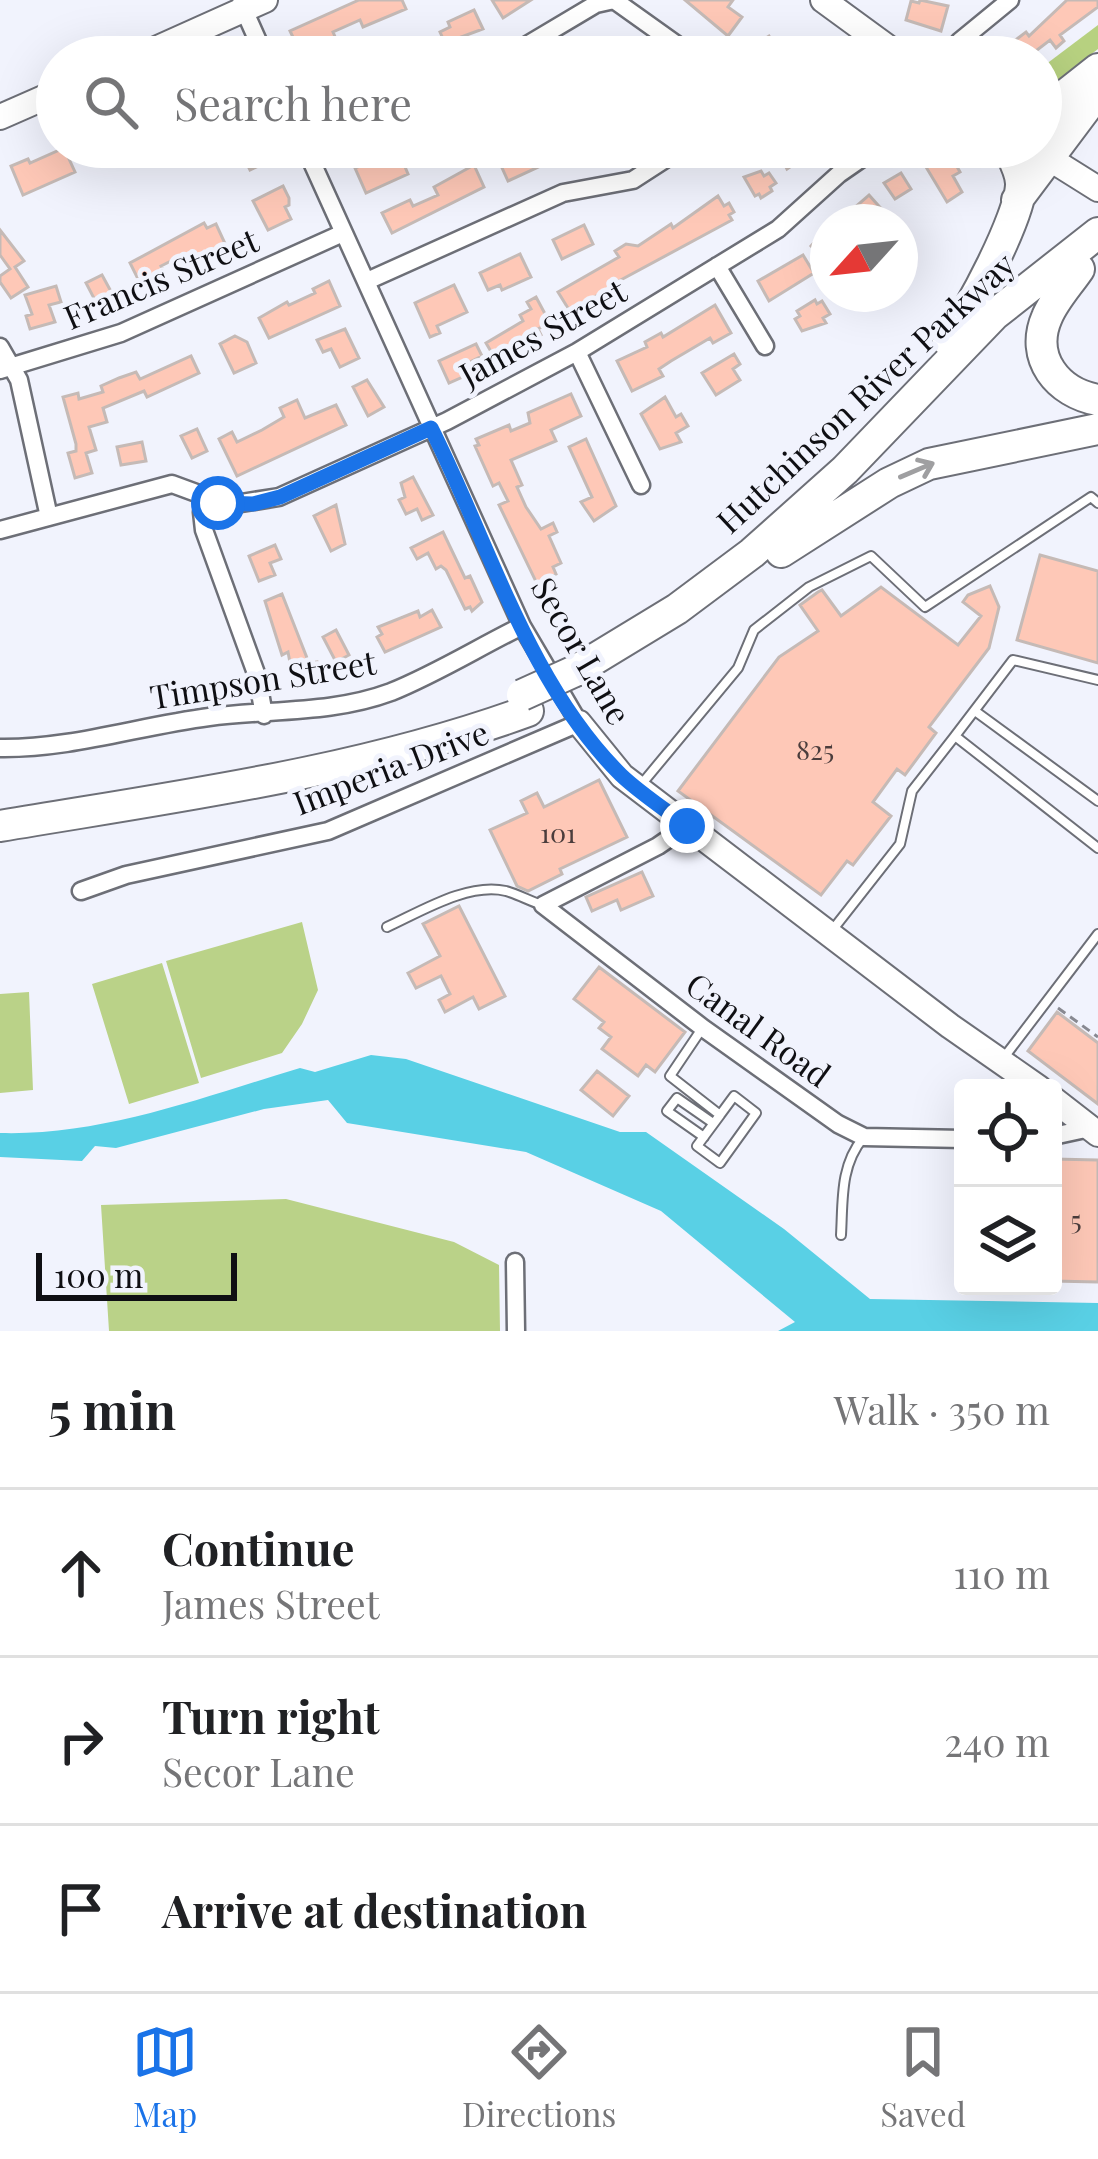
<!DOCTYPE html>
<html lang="en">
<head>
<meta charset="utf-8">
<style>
  :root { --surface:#fff; --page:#f6f6f6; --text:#202124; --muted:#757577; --line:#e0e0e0; --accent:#1a73e8 }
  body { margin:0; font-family:"Playfair Display",serif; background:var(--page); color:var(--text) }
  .controls { position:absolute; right:36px; bottom:36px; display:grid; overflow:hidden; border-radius:12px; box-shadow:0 12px 48px #0002 }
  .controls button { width:108px; height:108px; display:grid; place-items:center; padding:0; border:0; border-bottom:3px solid var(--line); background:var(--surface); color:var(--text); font:60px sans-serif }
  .compass { position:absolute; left:810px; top:204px; width:108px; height:108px; border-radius:50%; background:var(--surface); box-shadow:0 12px 48px #0002; rotate:243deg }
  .scale { position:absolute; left:36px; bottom:30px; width:201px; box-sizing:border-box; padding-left:12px; border:6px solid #0f0f13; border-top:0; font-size:33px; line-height:42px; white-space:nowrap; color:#0f0f13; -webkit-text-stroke:9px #f1f3fd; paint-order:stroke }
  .stop { position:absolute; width:36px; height:36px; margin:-27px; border:9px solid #1a73e8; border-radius:50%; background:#fff }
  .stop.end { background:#1a73e8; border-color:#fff; box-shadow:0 3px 12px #0008 }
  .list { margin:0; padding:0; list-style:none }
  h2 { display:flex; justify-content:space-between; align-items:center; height:156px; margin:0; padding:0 48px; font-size:51px }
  h2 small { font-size:39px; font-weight:400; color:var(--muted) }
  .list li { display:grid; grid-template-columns:78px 1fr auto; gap:36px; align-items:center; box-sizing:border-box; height:168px; padding:0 48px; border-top:3px solid var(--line) }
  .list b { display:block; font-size:45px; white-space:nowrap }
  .list p { margin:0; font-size:39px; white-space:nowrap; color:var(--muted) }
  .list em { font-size:39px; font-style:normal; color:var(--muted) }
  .icon { flex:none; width:66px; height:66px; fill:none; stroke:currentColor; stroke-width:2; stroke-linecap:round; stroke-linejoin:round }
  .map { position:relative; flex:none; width:1098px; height:1331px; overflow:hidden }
  .search { position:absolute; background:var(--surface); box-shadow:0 12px 48px #0002; left:36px; right:36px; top:36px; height:132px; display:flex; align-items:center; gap:30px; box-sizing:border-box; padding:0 42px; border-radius:66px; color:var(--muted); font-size:45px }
  .sheet { height:660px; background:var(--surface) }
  nav { display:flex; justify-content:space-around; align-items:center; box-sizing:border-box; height:168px; border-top:3px solid var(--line); background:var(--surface); font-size:33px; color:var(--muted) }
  nav a { display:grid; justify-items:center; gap:6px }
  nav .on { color:var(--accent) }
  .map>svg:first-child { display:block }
  .green { fill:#bad288 }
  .forest { fill:#b7d180 }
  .water { fill:#59d0e5 }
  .building { fill:#fec8b7; stroke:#c5bab6; stroke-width:3 }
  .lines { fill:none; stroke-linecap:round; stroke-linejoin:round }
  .lane-casing { stroke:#6d6f77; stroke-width:12 }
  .street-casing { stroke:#6d6f77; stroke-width:21 }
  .secondary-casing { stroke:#6d6f77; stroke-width:28 }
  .primary-casing { stroke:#6d6f77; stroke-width:28 }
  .highway-casing { stroke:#6d6f77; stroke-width:34 }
  .path { stroke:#888991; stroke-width:3; stroke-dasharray:9 6; stroke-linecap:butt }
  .lane { stroke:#fff; stroke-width:8 }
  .street { stroke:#fff; stroke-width:16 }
  .secondary { stroke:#fff; stroke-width:24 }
  .primary { stroke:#fff; stroke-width:24 }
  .highway { stroke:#fff; stroke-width:30 }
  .highway-bridge-casing { stroke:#6d6f77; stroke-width:34; stroke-linecap:butt }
  .highway-bridge { stroke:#fff; stroke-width:30 }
  .oneway { stroke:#9f9fa1 }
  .route { stroke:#1a73e8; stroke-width:15 }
  .labels { text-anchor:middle; stroke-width:10; stroke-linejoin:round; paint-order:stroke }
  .number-label { font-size:27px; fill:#4b3d3c }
  .street-label { font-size:33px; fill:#0f0f13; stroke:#f1f3fd }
</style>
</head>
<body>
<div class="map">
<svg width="1098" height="1331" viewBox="0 0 1098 1331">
  <rect width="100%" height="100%" fill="#f1f3fd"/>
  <path class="green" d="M 302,922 L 318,990 L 302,1024 L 282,1053 L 201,1078 L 166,961 Z
    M 162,963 L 199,1083 L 129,1104 L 92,984 Z
    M 29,992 L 33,1090 L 0,1093 L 0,994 Z
    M 286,1199 L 454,1242 L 499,1265 L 500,1331 L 109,1331 L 101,1205 Z"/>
  <path class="forest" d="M 1098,25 L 1098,49 L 1058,80 L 1041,85 L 1041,68 Z"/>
  <path class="water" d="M 371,1055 L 406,1059 L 620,1132 L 646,1132 L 784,1229 L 870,1299 L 1098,1303 L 1098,1331 L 778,1331 L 795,1322 L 661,1211 L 526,1152 L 347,1123 L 328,1100 L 264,1109 L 116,1148 L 95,1146 L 82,1161 L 0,1157 L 0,1133 C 103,1136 203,1097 300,1068 L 315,1072 Z"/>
  <path class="building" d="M 359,0 L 402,0 L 406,9 L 363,27 L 360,20 L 333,32 L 336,39 L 301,54 L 290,31 Z
    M 492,0 L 531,0 L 503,18 Z
    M 685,0 L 733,0 L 728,7 L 742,17 L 728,36 Z
    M 920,0 L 948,6 L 941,31 L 906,20 L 911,1 L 919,3 Z
    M 1067,0 L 1098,0 L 1098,7 L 1060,35 L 1064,41 L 1056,48 L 1050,40 L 1028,57 L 993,57 L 1026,32 L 1029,36 Z
    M 474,10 L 483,29 L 445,43 L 440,32 L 450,27 L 448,22 Z
    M 769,36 L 775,46 L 778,44 L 786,57 L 758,57 L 752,47 Z
    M 605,39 L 629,57 L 591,57 Z
    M 415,40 L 422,57 L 375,57 Z
    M 239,147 L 265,147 L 271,160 L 250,170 Z
    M 422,147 L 460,147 L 429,162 Z
    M 523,147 L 540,147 L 547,163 L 508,181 L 498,159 Z
    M 776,147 L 801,147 L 806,156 L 787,169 Z
    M 64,148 L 75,172 L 23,195 L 11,166 L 28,159 L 30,163 Z
    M 400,155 L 408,174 L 366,193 L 355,168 L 374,160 L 376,166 Z
    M 951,156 L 960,172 L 953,176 L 962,192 L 947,202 L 926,167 Z
    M 474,165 L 484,187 L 392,233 L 382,213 L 410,200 L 413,206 L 438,195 L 434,187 Z
    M 761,171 L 764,176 L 769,173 L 776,183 L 770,187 L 772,191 L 761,198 L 759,194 L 755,196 L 744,177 Z
    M 901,173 L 911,189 L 895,199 L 884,183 Z
    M 283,186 L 289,198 L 289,205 L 285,207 L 291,219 L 268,230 L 253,201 Z
    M 869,195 L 885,213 L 875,222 L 867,222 L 854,208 Z
    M 718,196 L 724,206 L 729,203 L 734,212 L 729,215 L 732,220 L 617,282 L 571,313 L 558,292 L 619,257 L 615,251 L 626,244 L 638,246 L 671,224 L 673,228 Z
    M 204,223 L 207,228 L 216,224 L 228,250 L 217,255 L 214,249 L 189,261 L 185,254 L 161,266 L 164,271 L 142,287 L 130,263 Z
    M 584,225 L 593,244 L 562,259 L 553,240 Z
    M 828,228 L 828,263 L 811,246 Z
    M 0,230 L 24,261 L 15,267 L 28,287 L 11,298 L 0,282 L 0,276 L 10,269 L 0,255 Z
    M 520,254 L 531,277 L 502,290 L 500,285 L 488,290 L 480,273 Z
    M 803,255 L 814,273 L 769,301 L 758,281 Z
    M 102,275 L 114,297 L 98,306 L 86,283 Z
    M 329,281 L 340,306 L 269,338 L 259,318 L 287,302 L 289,305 L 315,293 L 313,289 Z
    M 454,285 L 467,312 L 437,326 L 440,333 L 430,337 L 415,303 Z
    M 56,286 L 61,302 L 49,305 L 55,322 L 30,329 L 26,316 L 32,314 L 25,295 Z
    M 536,297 L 550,323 L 538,329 L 541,335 L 496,360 L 486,343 L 523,321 L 520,315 L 531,309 L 527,302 Z
    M 815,300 L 817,304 L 822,301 L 830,314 L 823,318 L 826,323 L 802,331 L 795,319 L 800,316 L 797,311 Z
    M 715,305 L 731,333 L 713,343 L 710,338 L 671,361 L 659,369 L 663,376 L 632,391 L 617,361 L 647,347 L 645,342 L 661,333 L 663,337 Z
    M 345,329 L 359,358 L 340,367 L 331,349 L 323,352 L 317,340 Z
    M 235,336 L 247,342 L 256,363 L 234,373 L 220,344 Z
    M 476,344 L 482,356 L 470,362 L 474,372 L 449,383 L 439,361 Z
    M 734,354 L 740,364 L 733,369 L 740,380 L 716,395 L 702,373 Z
    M 191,356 L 199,373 L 147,397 L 144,391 L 103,408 L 107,422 L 89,427 L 96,450 L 86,453 L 92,473 L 75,478 L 68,453 L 76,451 L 76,444 L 63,397 L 78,393 L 79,399 L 103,392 L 101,386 L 119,378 L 136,372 L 140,379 Z
    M 367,380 L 384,407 L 368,416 L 353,387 Z
    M 571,394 L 581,416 L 551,430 L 556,441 L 511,460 L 522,485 L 517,487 L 526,507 L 541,529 L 553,523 L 557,532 L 549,536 L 561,563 L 553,567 L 556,574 L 550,577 L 553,583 L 540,590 L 499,505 L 508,501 L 499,483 L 493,486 L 475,446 L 479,445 L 476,439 L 509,425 L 511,431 L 530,423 L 528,413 Z
    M 665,397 L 676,417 L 681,414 L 688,426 L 676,433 L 681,442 L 660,449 L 641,414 Z
    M 297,400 L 305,418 L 336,405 L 346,425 L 237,476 L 219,439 L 232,432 L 237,442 L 262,430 L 284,417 L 280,408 Z
    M 197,429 L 207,451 L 192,458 L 181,436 Z
    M 586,439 L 616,506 L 594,521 L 581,502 L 592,497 L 569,447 Z
    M 142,442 L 146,461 L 121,465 L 117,447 Z
    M 413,477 L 433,515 L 422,520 L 417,509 L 406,514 L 399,500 L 405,497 L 401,483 Z
    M 336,505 L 345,544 L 331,551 L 314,516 Z
    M 443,532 L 465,578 L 470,576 L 482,602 L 472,611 L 470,607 L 465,609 L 446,570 L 441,566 L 436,569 L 428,553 L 417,559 L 411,548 Z
    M 275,545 L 281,559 L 270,563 L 275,575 L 259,581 L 249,556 Z
    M 1040,555 L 1098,571 L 1098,663 L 1017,640 Z
    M 990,586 L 999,607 L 989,648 L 929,727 L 936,733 L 905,775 L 897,769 L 873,802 L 891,816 L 853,865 L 847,861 L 821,895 L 678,791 L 779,657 L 818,631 L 800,605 L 818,592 L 822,590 L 841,616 L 881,587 L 958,645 L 981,616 L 963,602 L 968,595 Z
    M 282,594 L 309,663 L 317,662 L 320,680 L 294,684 L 288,652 L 282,655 L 265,601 Z
    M 432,610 L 441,627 L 385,652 L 377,637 L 382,634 L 378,627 L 418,611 L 420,617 Z
    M 336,630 L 349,655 L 336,662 L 323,637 Z
    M 599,780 L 627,837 L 560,869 L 562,874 L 528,891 L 517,886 L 490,830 L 527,813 L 521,801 L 537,793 L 544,807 Z
    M 642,872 L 653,896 L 621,910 L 617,900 L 592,911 L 586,897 Z
    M 459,906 L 505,996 L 479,1009 L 473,997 L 445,1012 L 439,1000 L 450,994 L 441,976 L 416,988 L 408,973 L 440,956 L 423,924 Z
    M 599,967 L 685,1032 L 655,1072 L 646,1065 L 638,1076 L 602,1049 L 611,1037 L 599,1028 L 604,1022 L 574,999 Z
    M 1057,1012 L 1098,1043 L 1098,1104 L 1028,1051 Z
    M 597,1071 L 629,1096 L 613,1116 L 581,1090 Z
    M 1053,1159 L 1098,1160 L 1098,1282 L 1053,1281 Z"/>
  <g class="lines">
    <g class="lane-casing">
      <path id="lane" d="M 975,711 L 1098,801
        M 955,736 L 1013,660 L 1098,680
        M 640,786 L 738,668 L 754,630 L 809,587 L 871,556 L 925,607 L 1091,497 L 1098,503
        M 387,927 C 420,912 468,882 506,891 C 517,894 530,901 542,905
        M 834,928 L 900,844 L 912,791 L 955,736 L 1098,848
        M 701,1030 L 670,1076 L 720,1115 L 734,1096 L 756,1113 L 720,1163 L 697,1146 L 720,1115
        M 1002,1060 L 1098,934
        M 704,1137 L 667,1111 L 677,1098 L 713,1123
        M 841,1235 C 843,1200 840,1166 863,1138
        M 1032,1289 L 1032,1286"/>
    </g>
    <g class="street-casing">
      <path id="street" d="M 241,3 L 265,57
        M 507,57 L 596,4 L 614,0 L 694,57
        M 946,57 L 960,41 L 1010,0
        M 717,266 L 765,346
        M 367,281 L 563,193 L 633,180 L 684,147
        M 0,347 L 19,380 L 49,517
        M 577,352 L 641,485
        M 0,370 L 121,333 L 343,233
        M 209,500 L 202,512 L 204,530 L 257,676 L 264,715
        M 0,530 L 172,484 L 229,505 L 279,497 L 447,421 L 577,352 L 778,229 L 839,174 L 878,147
        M 0,748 C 71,749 139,726 209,717 C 270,709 332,714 391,692 C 436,674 479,647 522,626
        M 687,826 L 658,846 L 543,905 L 703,1028 L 838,1124 L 864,1137 L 963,1139
        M 81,891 L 126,875 L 328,831 L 579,723 L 522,626 L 305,147
        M 1053,1136 L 1090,1128
        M 515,1262 L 516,1331"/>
    </g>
    <g class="secondary-casing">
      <path id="secondary" d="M 138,57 L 265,0
        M 0,117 L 57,92
        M 579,723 L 622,776 L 950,1026 L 1039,1088
        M 1053,1099 L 1098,1134"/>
    </g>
    <g class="primary-casing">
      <path id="primary" d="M 823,0 L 901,57
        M 1031,147 L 1098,189"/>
    </g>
    <g class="highway-casing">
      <path id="highway" d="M 1041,114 L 1098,69
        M 1017,200 L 1098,92
        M 1079,269 C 1068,285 1054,300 1047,317 C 1029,358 1058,393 1098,400
        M 948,341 C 969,314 1021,215 1021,184 C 1021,172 1013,158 1008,147
        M 781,552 L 889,483 L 929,464 L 1098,429
        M 575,671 L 677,609 L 752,553 L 845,470 L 994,315 L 1098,233
        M 0,826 C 178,796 358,773 528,711"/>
    </g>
    <path class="path" d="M 1058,1008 L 1098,1037"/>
    <use href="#lane" class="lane"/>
    <use href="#street" class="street"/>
    <use href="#secondary" class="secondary"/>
    <use href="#primary" class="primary"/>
    <use href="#highway" class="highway"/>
    <g class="highway-bridge-casing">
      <path id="highway-bridge" d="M 522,695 L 575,671"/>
    </g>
    <use href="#highway-bridge" class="highway-bridge"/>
  </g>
  <defs><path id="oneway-shaft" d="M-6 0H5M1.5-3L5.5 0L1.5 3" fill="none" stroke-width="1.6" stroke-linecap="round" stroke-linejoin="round" transform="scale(3)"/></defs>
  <use class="oneway" href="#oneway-shaft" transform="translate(917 470) rotate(-23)"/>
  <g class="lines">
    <path class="route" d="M 218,503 L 253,504 L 280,497 L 431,428 C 489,543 528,683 621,775 C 641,794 666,810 687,826"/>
  </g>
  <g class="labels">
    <g class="number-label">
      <text x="815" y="760">825</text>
      <text x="558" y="843">101</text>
      <text x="1076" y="1230">5</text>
    </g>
    <g class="street-label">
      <text transform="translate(161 279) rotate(-23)" y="12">Francis Street</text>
      <text transform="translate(543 333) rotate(-29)" y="12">James Street</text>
      <text transform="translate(866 393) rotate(-43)" y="12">Hutchinson River Parkway</text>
      <text transform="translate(581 651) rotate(60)" y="12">Secor Lane</text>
      <text transform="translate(263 680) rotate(-9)" y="12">Timpson Street</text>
      <text transform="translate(391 768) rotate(-21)" y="12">Imperia Drive</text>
      <text transform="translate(758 1030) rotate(36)" y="12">Canal Road</text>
    </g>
  </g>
</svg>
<div class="controls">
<button><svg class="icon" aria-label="locate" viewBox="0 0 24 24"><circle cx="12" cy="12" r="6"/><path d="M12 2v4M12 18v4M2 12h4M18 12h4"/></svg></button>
<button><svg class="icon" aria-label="layers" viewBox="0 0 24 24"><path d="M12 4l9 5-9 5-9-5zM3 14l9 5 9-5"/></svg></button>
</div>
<svg class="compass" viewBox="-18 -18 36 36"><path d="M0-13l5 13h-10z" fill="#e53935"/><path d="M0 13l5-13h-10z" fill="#757577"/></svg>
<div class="scale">100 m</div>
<div class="stop" style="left:218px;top:503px"></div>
<div class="stop end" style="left:687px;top:826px"></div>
<div class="search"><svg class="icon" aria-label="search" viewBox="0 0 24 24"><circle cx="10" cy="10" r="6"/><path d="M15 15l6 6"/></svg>Search here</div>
</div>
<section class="sheet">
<h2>5 min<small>Walk · 350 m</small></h2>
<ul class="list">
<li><svg class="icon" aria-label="ahead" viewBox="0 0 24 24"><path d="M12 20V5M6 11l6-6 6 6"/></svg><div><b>Continue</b><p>James Street</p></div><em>110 m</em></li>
<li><svg class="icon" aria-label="right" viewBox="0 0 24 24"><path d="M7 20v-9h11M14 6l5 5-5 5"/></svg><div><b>Turn right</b><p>Secor Lane</p></div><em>240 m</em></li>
<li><svg class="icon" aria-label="arrive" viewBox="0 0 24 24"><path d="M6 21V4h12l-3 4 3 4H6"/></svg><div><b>Arrive at destination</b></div></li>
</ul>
</section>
<nav>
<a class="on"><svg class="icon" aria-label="map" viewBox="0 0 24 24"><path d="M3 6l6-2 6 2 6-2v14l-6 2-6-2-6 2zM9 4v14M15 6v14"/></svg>Map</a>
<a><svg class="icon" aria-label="directions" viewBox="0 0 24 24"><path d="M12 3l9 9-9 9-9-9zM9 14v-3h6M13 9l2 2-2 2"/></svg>Directions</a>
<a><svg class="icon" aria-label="saved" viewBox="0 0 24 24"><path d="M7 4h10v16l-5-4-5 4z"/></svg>Saved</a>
</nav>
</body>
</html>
